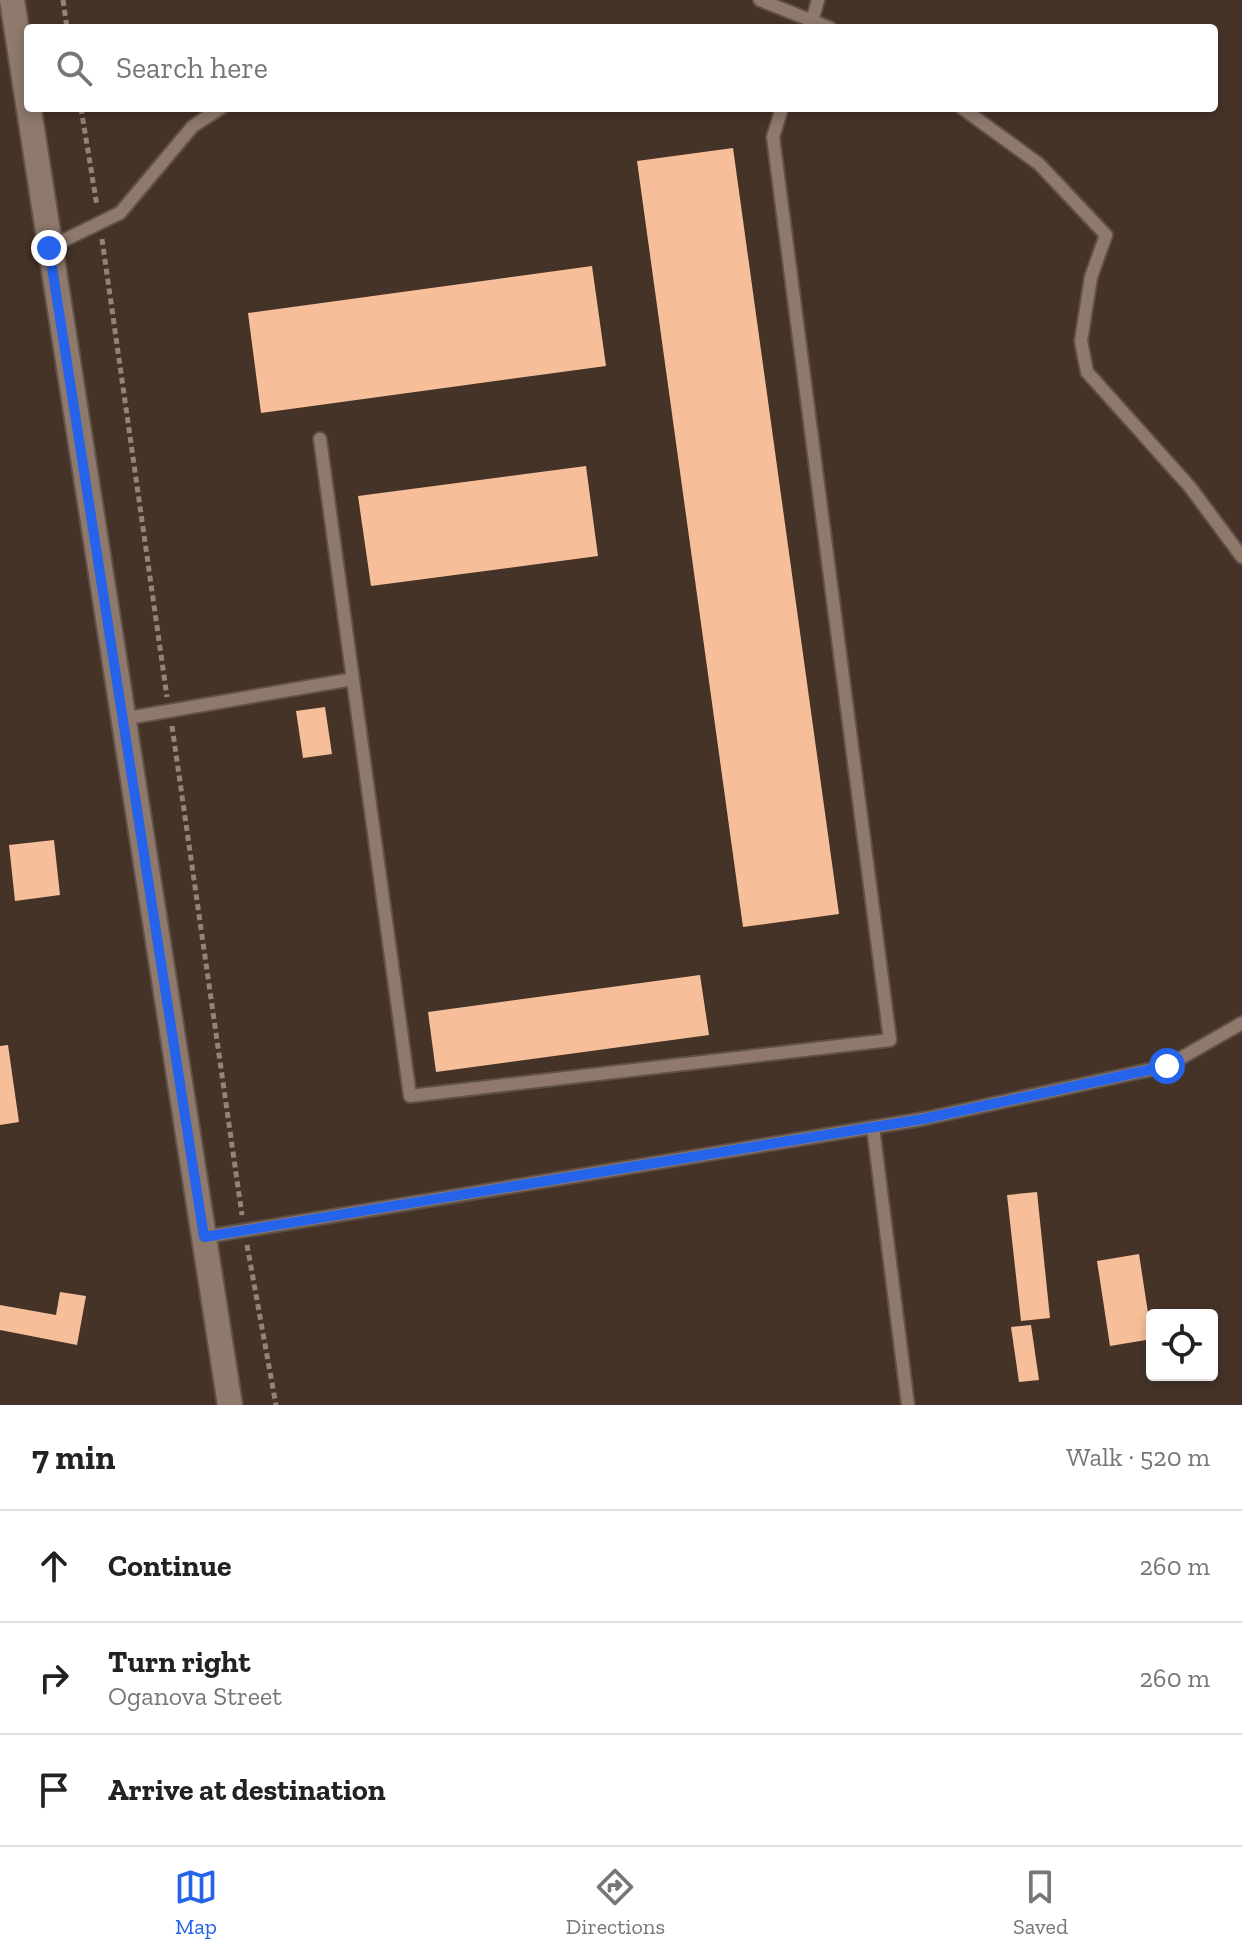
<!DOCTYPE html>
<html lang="en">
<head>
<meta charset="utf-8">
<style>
  :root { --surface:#fff; --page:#f6f6f6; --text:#222; --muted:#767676; --line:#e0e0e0; --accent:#2563eb }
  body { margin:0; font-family:"Zilla Slab",serif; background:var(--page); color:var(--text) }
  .controls { position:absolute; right:24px; bottom:24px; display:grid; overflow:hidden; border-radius:8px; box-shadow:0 4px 12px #0003 }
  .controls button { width:72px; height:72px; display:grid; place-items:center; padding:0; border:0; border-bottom:2px solid var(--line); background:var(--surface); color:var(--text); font:40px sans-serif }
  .stop { position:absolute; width:24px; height:24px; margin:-18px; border:6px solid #2563eb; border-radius:50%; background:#fff }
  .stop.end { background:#2563eb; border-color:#fff; box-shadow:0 2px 8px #0008 }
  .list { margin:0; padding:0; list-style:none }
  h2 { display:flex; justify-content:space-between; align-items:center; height:104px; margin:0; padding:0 32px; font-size:34px }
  h2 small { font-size:26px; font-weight:400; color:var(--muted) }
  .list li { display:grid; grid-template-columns:52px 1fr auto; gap:24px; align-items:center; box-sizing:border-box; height:112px; padding:0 32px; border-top:2px solid var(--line) }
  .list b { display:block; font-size:30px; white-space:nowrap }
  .list p { margin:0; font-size:26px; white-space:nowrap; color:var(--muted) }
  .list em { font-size:26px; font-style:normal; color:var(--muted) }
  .icon { flex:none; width:44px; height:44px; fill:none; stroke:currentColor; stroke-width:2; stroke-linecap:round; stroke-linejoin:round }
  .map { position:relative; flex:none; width:1242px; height:1405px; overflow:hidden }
  .search { position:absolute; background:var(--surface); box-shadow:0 4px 12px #0003; left:24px; right:24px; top:24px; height:88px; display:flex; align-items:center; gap:20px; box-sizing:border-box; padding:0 28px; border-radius:8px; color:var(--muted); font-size:30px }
  .sheet { height:440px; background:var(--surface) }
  nav { display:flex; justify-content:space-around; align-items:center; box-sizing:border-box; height:112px; border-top:2px solid var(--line); background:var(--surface); font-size:22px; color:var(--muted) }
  nav a { display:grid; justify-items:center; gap:4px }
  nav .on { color:var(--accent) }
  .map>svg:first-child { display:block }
  .building { fill:#f6bf99 }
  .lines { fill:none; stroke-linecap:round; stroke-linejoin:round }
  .service-casing { stroke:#605147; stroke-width:16 }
  .secondary-casing { stroke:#605147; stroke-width:28 }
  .path { stroke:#93847a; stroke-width:5; stroke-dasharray:6 4; stroke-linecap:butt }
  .service { stroke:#8e796c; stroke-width:12 }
  .secondary { stroke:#8e796c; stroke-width:24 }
  .route { stroke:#2563eb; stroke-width:10 }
</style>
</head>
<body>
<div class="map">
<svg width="1242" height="1405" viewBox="0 0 1242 1405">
  <rect width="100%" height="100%" fill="#453327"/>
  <path class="building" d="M 733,148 L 839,914 L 743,927 L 637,161 Z
    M 592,266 L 606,366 L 261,413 L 248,313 Z
    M 586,466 L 598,556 L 371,586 L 358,496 Z
    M 325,707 L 332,754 L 303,758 L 296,711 Z
    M 54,840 L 60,895 L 15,901 L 9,845 Z
    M 700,975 L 709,1035 L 436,1072 L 428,1012 Z
    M 8,1045 L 19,1122 L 0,1125 L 0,1046 Z
    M 1037,1192 L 1050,1318 L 1021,1321 L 1007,1195 Z
    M 1139,1254 L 1152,1339 L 1110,1346 L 1097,1261 Z
    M 60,1292 L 86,1296 L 77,1345 L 0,1330 L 0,1305 L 56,1315 Z
    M 1031,1325 L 1039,1380 L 1019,1382 L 1011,1327 Z"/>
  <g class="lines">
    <g class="service-casing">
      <path id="service" d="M 760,0 L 830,28
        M 810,28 L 818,0
        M 962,108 L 1039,164 L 1106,235 L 1091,277 L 1081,341 L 1087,372 L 1190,487 L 1242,557
        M 50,247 L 120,213 L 193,126 L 221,108
        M 320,439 L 410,1096 L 890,1040 L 773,137 L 782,108
        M 122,719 L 353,679
        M 873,1127 L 908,1405
        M 204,1237 L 923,1119 L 1167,1066 L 1242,1023"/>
    </g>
    <g class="secondary-casing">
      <path id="secondary" d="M 12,0 L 230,1405"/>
    </g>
    <path class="path" d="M 63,0 L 67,28
      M 81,108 L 97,206
      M 102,239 L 167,697
      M 172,726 L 242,1215
      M 247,1245 L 276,1405"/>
    <use href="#service" class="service"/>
    <use href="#secondary" class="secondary"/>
  </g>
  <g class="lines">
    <path class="route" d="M 49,248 L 204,1237 L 923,1119 L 1167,1066"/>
  </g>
</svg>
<div class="controls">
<button><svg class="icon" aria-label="locate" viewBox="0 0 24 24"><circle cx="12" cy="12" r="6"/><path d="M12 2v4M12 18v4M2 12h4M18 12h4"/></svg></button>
</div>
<div class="stop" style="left:1167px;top:1066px"></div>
<div class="stop end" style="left:49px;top:248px"></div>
<div class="search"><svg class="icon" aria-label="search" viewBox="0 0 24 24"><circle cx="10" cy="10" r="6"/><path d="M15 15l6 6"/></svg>Search here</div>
</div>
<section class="sheet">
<h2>7 min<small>Walk · 520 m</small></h2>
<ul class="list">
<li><svg class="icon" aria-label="ahead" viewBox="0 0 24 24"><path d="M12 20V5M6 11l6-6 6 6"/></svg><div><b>Continue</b></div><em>260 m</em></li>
<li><svg class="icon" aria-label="right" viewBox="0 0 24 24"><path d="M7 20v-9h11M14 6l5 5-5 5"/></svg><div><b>Turn right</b><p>Oganova Street</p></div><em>260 m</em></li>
<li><svg class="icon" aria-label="arrive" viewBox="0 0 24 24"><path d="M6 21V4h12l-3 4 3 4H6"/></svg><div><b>Arrive at destination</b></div></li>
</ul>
</section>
<nav>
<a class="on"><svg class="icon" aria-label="map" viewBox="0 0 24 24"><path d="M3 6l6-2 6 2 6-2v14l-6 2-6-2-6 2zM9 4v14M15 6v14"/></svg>Map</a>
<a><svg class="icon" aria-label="directions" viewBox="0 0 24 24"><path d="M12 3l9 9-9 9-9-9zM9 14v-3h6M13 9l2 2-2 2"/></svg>Directions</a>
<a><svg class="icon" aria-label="saved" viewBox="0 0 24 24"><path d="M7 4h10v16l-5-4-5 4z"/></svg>Saved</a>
</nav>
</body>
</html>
